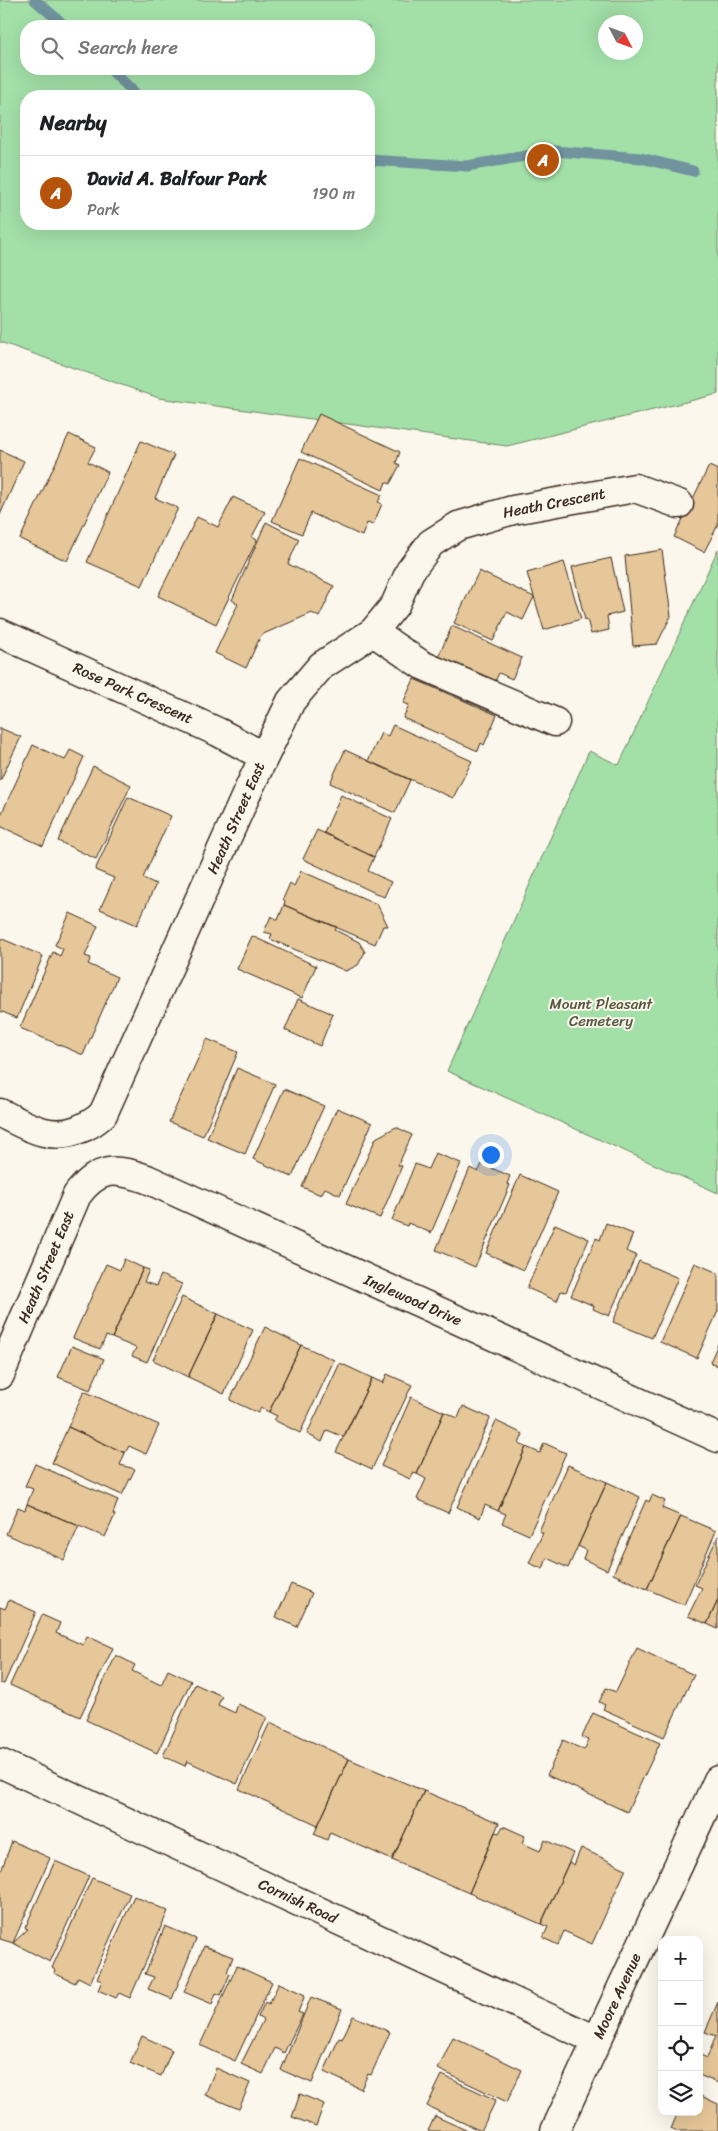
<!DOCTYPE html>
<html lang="en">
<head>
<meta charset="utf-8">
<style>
  :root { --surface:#fff; --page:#f2f2f2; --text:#202124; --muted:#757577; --line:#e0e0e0; --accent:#b45309 }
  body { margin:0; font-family:Sriracha,sans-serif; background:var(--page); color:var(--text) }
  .controls { position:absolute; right:15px; bottom:15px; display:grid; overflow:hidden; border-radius:10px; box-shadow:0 5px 20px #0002 }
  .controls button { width:45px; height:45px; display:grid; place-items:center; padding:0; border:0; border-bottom:1px solid var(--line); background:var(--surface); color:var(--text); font:25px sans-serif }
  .compass { position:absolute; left:598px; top:15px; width:45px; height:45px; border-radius:50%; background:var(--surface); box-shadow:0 5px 20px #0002; rotate:131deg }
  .you { position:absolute; left:490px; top:1154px; width:18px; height:18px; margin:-12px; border:4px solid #fff; border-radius:50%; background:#1a73e8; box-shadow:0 0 0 8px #1a73e833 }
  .badge { display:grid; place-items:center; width:32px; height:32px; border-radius:50%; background:var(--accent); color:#fff; font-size:16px; font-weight:700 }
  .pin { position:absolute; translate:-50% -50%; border:2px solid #fff; box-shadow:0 1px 5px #0006 }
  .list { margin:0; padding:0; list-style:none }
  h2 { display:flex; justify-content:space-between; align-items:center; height:65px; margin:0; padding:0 20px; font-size:21px }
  h2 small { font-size:16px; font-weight:400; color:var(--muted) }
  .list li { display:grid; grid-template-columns:32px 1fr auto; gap:15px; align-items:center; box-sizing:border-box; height:75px; padding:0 20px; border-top:1px solid var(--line) }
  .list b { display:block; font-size:19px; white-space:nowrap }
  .list p { margin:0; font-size:16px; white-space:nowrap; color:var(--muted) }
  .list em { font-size:16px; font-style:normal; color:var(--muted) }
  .icon { flex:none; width:28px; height:28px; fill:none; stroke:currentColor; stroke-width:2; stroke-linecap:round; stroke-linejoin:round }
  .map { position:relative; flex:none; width:718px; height:2131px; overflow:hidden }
  .search { position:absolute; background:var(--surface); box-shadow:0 5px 20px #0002; left:20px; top:20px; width:355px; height:55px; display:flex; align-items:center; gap:12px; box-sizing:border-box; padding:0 18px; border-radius:20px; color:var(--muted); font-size:19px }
  .panel { position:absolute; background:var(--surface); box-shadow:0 5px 20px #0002; left:20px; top:90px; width:355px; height:140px; border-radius:20px }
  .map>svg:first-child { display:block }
  .green { fill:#a3e0a8; stroke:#6f8563; fill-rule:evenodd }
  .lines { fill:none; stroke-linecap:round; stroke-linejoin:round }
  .stream { stroke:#6f939e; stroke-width:11 }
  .building { fill:#e6c799; stroke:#3b2a1e }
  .minor-casing { stroke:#3b2a1e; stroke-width:31 }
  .minor { stroke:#fbf7ec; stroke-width:28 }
  .labels { text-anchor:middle; stroke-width:4; stroke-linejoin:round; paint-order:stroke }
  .street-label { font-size:15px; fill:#3b2a1e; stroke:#fbf7ec }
  .park-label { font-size:15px; fill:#555840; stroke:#fbf7ec }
</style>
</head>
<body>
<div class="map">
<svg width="718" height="2131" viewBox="0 0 718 2131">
  <rect width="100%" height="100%" fill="#fbf7ec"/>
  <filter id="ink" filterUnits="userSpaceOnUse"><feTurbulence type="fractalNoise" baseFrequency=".02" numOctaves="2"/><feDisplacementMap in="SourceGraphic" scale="10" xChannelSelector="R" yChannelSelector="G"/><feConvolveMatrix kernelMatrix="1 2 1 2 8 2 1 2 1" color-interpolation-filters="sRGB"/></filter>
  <g filter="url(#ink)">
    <path class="green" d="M 0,0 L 718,0 L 718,394 L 507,446 L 159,398 L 0,342 ZM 606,22 L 636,22 L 636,52 L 606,52 ZM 26,26 L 369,26 L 369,69 L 26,69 ZM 26,96 L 369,96 L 369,224 L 26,224 Z
      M 718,549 L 718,1193 L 447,1071 L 589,751 L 619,765 Z"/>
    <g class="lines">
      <path class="stream" d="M 35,0 L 65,26
        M 110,69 L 138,96
        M 369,160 L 467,166 L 554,151 L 641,158 L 693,171"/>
    </g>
    <path class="building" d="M 319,414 L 400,452 L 396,463 L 400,465 L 390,484 L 386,482 L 383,490 L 301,452 Z
      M 69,434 L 96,447 L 88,462 L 108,472 L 67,561 L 20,539 Z
      M 141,441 L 174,455 L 155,498 L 178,508 L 142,586 L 87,562 Z
      M 0,450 L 24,461 L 0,515 Z
      M 300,458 L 382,495 L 378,502 L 382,504 L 373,525 L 367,523 L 362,536 L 311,513 L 302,534 L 272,521 Z
      M 709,466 L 718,470 L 718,525 L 704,552 L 674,537 Z
      M 233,497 L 265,512 L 252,537 L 257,540 L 216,624 L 158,596 L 197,517 L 218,527 Z
      M 266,522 L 299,539 L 288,564 L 334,586 L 319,617 L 312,613 L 261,635 L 246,668 L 215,653 L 238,604 L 232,600 Z
      M 662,550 L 671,616 L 657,644 L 633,646 L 625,556 Z
      M 611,558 L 623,612 L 607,616 L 609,630 L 591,634 L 587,619 L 585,620 L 572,567 Z
      M 564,562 L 581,619 L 544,630 L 527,573 Z
      M 479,571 L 534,597 L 523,620 L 507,612 L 493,641 L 454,623 Z
      M 452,626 L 522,658 L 512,679 L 499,673 L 491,690 L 435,664 Z
      M 414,679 L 497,715 L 484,745 L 481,743 L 478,751 L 403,718 L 409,705 L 403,703 Z
      M 393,725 L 472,761 L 453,798 L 368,761 L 381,733 L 388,736 Z
      M 0,728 L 21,737 L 0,781 Z
      M 33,745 L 65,760 L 70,750 L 84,757 L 43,846 L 0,826 L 0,817 Z
      M 345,750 L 410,780 L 395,813 L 330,783 Z
      M 93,766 L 131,785 L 96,859 L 58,841 Z
      M 341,795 L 392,819 L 374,857 L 324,833 Z
      M 128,797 L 171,816 L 143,878 L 156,884 L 137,925 L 100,909 L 114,878 L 95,870 Z
      M 317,830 L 374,857 L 368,871 L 391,882 L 384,897 L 303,859 Z
      M 301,871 L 377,904 L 388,926 L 383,926 L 375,944 L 284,905 L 285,901 L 283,899 L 290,883 L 294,886 Z
      M 284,905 L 337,927 L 335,930 L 359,942 L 365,952 L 358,965 L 346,971 L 270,939 L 272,934 L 264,932 L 271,916 L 278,920 Z
      M 70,913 L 98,926 L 85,956 L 91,958 L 88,964 L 117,977 L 83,1055 L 20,1028 L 53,952 L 60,956 L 63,949 L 55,945 Z
      M 252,936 L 316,966 L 302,998 L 237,969 Z
      M 0,938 L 43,956 L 17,1018 L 0,1011 Z
      M 298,999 L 333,1014 L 320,1046 L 285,1030 Z
      M 207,1039 L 238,1052 L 203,1136 L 169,1122 Z
      M 237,1068 L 275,1084 L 245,1154 L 207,1138 Z
      M 284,1089 L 324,1106 L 292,1177 L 253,1159 Z
      M 337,1108 L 372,1123 L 340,1195 L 325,1188 L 321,1195 L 302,1187 Z
      M 396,1127 L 412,1135 L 398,1165 L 402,1166 L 380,1218 L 346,1204 L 376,1138 Z
      M 435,1153 L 461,1163 L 431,1233 L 408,1223 L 407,1226 L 392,1220 L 415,1164 L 428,1169 Z
      M 482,1164 L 510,1176 L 507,1184 L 510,1185 L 475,1267 L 436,1250 L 470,1168 L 478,1172 Z
      M 520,1175 L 558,1192 L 524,1270 L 486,1253 Z
      M 606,1223 L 633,1234 L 626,1251 L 636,1255 L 609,1316 L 593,1309 L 594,1306 L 571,1296 L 596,1238 L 600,1240 Z
      M 555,1224 L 589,1239 L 566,1292 L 561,1291 L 557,1301 L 527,1288 Z
      M 124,1259 L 143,1268 L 112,1338 L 106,1336 L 100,1349 L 73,1338 L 106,1264 L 120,1270 Z
      M 639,1261 L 678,1278 L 652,1338 L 613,1322 Z
      M 695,1263 L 718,1273 L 718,1311 L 697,1358 L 660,1342 Z
      M 143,1268 L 149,1270 L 144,1282 L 156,1286 L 161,1275 L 182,1284 L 147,1362 L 132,1356 L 136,1348 L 112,1338 Z
      M 182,1297 L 218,1314 L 188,1377 L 153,1360 Z
      M 218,1314 L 253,1330 L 224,1394 L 188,1377 Z
      M 265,1327 L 301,1345 L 269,1412 L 261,1408 L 258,1413 L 230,1400 Z
      M 718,1344 L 718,1366 L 710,1362 Z
      M 301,1345 L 334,1360 L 300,1433 L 274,1420 L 277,1416 L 269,1412 Z
      M 72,1346 L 104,1359 L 90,1390 L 58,1377 Z
      M 340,1363 L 372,1378 L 344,1437 L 327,1430 L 322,1442 L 307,1434 Z
      M 387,1374 L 412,1385 L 372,1469 L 336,1452 L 372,1378 L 383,1383 Z
      M 84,1391 L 159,1425 L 146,1454 L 129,1446 L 125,1453 L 68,1427 Z
      M 411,1397 L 444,1412 L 417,1474 L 413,1473 L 410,1479 L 381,1466 Z
      M 463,1406 L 490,1418 L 448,1513 L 417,1499 L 426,1479 L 417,1474 L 444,1412 L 458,1418 Z
      M 496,1421 L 523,1434 L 519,1444 L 526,1447 L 498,1511 L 485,1505 L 480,1518 L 457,1507 Z
      M 68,1427 L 125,1453 L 120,1465 L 135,1469 L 122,1495 L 52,1463 Z
      M 544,1443 L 566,1453 L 529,1535 L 502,1523 L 506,1514 L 498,1511 L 526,1447 L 540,1453 Z
      M 35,1464 L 118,1500 L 113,1514 L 115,1515 L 105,1537 L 27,1504 L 33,1489 L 25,1486 Z
      M 568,1465 L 607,1482 L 568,1568 L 547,1558 L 543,1569 L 529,1563 L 543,1533 L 539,1531 Z
      M 607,1482 L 640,1497 L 607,1570 L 583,1559 L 586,1550 L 578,1546 Z
      M 652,1495 L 665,1501 L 662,1508 L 681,1516 L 647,1589 L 613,1574 L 646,1500 L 649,1502 Z
      M 27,1504 L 79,1526 L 64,1560 L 6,1534 L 18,1507 L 25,1510 Z
      M 681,1516 L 716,1531 L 684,1605 L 647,1589 Z
      M 718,1536 L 718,1600 L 707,1624 L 688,1616 L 702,1588 L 695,1585 Z
      M 291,1584 L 312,1593 L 297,1627 L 276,1617 Z
      M 9,1600 L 36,1612 L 4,1684 L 0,1683 L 0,1607 L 5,1609 Z
      M 718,1600 L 718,1629 L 707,1624 Z
      M 42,1615 L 60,1623 L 56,1633 L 83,1645 L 87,1636 L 113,1648 L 80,1717 L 10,1685 Z
      M 637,1648 L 694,1675 L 664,1737 L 603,1709 L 605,1705 L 599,1702 L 606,1688 L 616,1692 Z
      M 116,1655 L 135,1665 L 132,1671 L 161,1685 L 168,1670 L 191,1681 L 157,1753 L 86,1720 Z
      M 195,1684 L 222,1696 L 218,1705 L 235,1713 L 238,1704 L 267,1717 L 237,1784 L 187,1761 L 185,1766 L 163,1756 Z
      M 593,1713 L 660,1743 L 627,1812 L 547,1775 L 563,1740 L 584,1750 L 589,1740 L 582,1737 Z
      M 270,1722 L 349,1759 L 318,1825 L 239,1789 Z
      M 349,1759 L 424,1791 L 392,1860 L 330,1832 L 327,1840 L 314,1834 Z
      M 424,1791 L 499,1823 L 469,1893 L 392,1860 Z
      M 503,1826 L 525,1836 L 522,1843 L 540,1851 L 545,1840 L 573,1853 L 541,1924 L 469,1893 L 495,1832 L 499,1833 Z
      M 12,1841 L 50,1858 L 13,1943 L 0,1939 L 0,1874 Z
      M 581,1848 L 626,1869 L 592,1944 L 564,1931 L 558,1945 L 543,1938 L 548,1927 L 541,1924 L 569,1862 L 574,1865 Z
      M 55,1861 L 89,1876 L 50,1962 L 13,1943 L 28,1929 L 25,1928 Z
      M 92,1878 L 130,1894 L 90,1983 L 78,1977 L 75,1983 L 54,1973 L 55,1970 L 52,1968 Z
      M 134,1896 L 168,1911 L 130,1998 L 119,1993 L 116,1998 L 98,1990 L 102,1981 L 97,1979 Z
      M 165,1926 L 196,1939 L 172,1999 L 148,1989 L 154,1977 L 145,1974 Z
      M 204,1946 L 233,1957 L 227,1972 L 230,1974 L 221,1995 L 216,1993 L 212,2004 L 184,1992 Z
      M 237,1966 L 272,1982 L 235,2061 L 200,2045 Z
      M 279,1983 L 305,1995 L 298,2012 L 303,2014 L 284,2053 L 275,2048 L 263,2074 L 241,2064 L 263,2020 L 258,2017 L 265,2002 L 269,2004 Z
      M 311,1997 L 342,2009 L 312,2083 L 281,2070 Z
      M 718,2002 L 718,2083 L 699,2075 L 699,2054 L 707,2058 L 716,2036 L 705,2032 Z
      M 353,2016 L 390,2032 L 371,2075 L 368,2074 L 361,2089 L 324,2072 L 339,2038 L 342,2039 Z
      M 142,2036 L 172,2050 L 161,2076 L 130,2063 Z
      M 453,2037 L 522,2070 L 507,2102 L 438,2069 Z
      M 216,2068 L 250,2083 L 239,2109 L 205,2095 Z
      M 442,2075 L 496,2100 L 481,2131 L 427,2106 Z
      M 300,2094 L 324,2104 L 316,2126 L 292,2117 Z
      M 699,2095 L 718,2104 L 718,2131 L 675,2131 L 671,2129 L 678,2112 L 699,2112 Z
      M 435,2116 L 468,2131 L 428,2131 Z"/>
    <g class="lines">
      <g class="minor-casing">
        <path id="minor" d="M 373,632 L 422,665 L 555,722
          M 0,633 L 218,732 L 263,756
          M 0,1113 C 26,1125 48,1141 77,1130 C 88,1126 95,1122 103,1114 L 251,784 L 291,701 L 321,666 L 373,632 L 395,605 L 410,571 L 431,543 L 458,526 L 513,510 L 635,488 L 679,504
          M 0,1375 L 77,1195 C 99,1166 115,1168 147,1179 L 718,1438
          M 0,1763 L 596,2040
          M 555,2131 L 718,1780"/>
      </g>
      <use href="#minor" class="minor"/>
    </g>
  </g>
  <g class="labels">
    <g class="street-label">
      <text transform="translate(554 503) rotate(-11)" y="5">Heath Crescent</text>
      <text transform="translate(133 693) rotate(24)" y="5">Rose Park Crescent</text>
      <text transform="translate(236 818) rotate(-66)" y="5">Heath Street East</text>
      <text transform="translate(46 1267) rotate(-67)" y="5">Heath Street East</text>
      <text transform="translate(413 1300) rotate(24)" y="5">Inglewood Drive</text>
      <text transform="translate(298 1901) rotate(25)" y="5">Cornish Road</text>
      <text transform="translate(617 1996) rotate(-65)" y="5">Moore Avenue</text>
    </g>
    <g class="park-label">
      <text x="601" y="1009">Mount Pleasant<tspan x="601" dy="17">Cemetery</tspan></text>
    </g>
  </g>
</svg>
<div class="controls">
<button>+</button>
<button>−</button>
<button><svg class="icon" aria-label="locate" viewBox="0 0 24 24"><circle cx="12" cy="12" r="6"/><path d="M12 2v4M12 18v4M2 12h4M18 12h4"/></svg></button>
<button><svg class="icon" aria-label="layers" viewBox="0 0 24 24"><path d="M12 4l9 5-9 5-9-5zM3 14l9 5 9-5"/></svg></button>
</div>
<svg class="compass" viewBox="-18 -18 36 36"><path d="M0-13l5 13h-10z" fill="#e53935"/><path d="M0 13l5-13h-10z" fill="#757577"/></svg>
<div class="you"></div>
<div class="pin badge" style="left:543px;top:160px">A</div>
<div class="search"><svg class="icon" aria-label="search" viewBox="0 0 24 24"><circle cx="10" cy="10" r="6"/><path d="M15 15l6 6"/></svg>Search here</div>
<section class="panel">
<h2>Nearby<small></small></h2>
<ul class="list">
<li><span class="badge">A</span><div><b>David A. Balfour Park</b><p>Park</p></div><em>190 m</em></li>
</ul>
</section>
</div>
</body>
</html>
